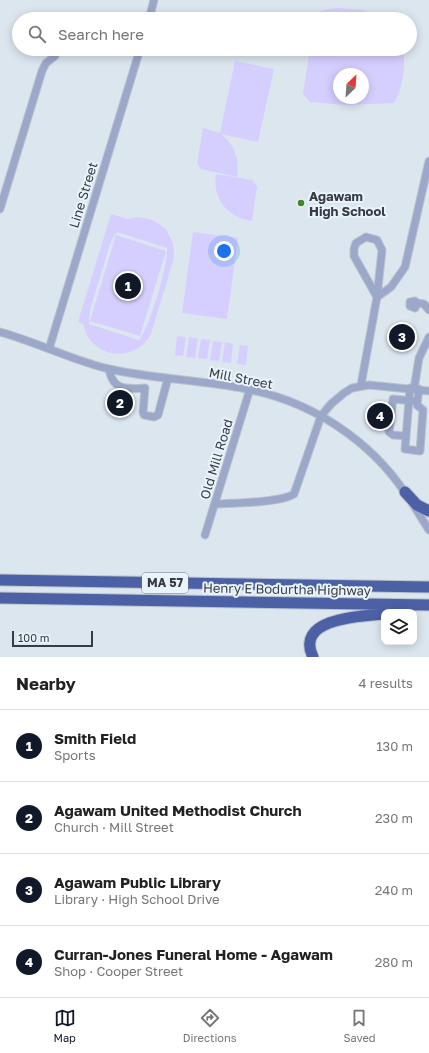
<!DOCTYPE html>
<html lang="en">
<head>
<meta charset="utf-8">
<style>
  :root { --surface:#fff; --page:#f6f6f6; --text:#222; --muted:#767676; --line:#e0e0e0; --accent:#111827 }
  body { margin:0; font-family:"Golos Text",sans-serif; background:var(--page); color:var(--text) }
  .controls { position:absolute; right:12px; bottom:12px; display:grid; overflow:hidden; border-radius:8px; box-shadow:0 2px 10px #0003 }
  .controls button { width:36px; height:36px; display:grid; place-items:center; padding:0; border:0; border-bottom:1px solid var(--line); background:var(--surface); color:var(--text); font:20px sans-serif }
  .compass { position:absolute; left:333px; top:68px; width:36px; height:36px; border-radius:50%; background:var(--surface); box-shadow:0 2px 10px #0003; rotate:25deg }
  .scale { position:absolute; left:12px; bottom:10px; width:81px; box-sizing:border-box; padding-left:4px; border:2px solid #383c40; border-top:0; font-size:11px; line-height:14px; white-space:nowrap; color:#383c40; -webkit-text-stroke:3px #e9f3fd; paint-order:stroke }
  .you { position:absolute; left:224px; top:251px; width:14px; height:14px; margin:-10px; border:3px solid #fff; border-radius:50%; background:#1a73e8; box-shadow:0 0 0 6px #1a73e833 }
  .badge { display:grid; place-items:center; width:26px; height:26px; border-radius:50%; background:var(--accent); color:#fff; font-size:13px; font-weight:700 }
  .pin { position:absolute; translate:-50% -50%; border:2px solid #fff; box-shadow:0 1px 4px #0006 }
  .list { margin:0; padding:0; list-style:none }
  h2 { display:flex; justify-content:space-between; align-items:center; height:52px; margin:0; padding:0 16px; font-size:17px }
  h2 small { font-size:13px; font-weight:400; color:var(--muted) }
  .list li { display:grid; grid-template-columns:26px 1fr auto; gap:12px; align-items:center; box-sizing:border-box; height:72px; padding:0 16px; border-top:1px solid var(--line) }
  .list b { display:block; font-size:15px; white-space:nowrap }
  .list p { margin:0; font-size:13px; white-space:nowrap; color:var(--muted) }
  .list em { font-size:13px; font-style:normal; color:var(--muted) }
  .icon { flex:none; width:22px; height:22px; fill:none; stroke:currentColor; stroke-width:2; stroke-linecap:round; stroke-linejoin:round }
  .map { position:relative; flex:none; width:429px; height:657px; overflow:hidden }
  .search { position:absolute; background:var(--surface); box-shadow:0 2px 10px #0003; left:12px; right:12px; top:12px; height:44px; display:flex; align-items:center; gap:10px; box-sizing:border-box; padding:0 14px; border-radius:22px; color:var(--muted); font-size:15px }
  .sheet { height:340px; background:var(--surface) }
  nav { display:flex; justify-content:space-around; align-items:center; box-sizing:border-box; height:56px; border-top:1px solid var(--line); background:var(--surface); font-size:11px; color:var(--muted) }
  nav a { display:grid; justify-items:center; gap:2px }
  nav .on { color:var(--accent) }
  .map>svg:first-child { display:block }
  .green { fill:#d5cfff; fill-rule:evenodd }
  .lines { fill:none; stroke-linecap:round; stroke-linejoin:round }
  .minor-casing { stroke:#bbc4cc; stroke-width:9 }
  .highway-casing { stroke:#bbc4cc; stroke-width:13 }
  .minor { stroke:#9ca8c9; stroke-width:7 }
  .highway { stroke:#4c61a5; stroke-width:11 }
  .poi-dot { fill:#468524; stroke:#e9f3fd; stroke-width:1.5 }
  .labels { text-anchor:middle; stroke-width:4; stroke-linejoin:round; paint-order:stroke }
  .shield { fill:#e9f3fd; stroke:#6d7379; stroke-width:1 }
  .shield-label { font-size:12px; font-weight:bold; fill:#383c40 }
  .street-label { font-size:13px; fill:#383c40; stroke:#e9f3fd }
  .poi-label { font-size:13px; font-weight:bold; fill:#383c40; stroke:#e9f3fd; text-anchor:start }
</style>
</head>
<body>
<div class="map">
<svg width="429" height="657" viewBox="0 0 429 657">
  <rect width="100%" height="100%" fill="#dce6ef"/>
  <path class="green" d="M 336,8 L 363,10 L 384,19 L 318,19 L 320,11 Z
    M 310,49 L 403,49 C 406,67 403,87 394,103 L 346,105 L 310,102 L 303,94 ZM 339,74 L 363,74 L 363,98 L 339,98 Z
    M 235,61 L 274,69 L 258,142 L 221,134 C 235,145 240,160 237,177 L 201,169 L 197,163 L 203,128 L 220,133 Z
    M 216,174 L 252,180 L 257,186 L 252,221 C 227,218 212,198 216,174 Z
    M 111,214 L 128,219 L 138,217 L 153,220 L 166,229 L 173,243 L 174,258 L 151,334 C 134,365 90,358 83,324 L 78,322 ZM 117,232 L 167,248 C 169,262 149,329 139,340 L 89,324 L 90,310 L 111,241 Z
    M 193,232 L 238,238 L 227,319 L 182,313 Z
    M 116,235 L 166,251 L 140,336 L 90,321 Z
    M 177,336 L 186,337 L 183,356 L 175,355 Z
    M 189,337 L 198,339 L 195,358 L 186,357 Z
    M 201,339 L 210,340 L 207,359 L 198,358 Z
    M 213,341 L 222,342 L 219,361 L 210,360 Z
    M 225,342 L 233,344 L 231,363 L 222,362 Z
    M 240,345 L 248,346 L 246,365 L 237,364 Z"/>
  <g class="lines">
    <g class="minor-casing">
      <path id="minor" d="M 149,19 L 154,0
        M 0,209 L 42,71 L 46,63 L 55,56
        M 377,297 L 391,287 L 405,267 L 429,161
        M 417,303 L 415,308 L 410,306 L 410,302 L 415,301 L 417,303 L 424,304 L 429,310
        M 0,332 C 37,342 71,360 109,369 C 154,379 201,380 246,389 C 311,401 370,440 406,494
        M 49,349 L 140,49
        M 109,369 C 113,391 126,389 145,388 L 143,412 L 144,415 L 154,417 L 158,415 L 168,378
        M 361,385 L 377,297 L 382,250 L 377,240 L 366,237 L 356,243 L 354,249 L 354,256 L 377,297
        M 410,388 L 405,449 L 420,451 L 423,410 L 417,405 L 419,389
        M 414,389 L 419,358 L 429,337
        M 406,436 L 393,435 L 389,432 L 393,399 L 413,401
        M 412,503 L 429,530
        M 215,504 C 233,503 280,503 294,494 L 321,416 L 331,404 L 344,393 L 352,388 L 369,385 L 429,391
        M 205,535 L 250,389"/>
    </g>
    <g class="highway-casing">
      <path id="highway" d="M 405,492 L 417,505 L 429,511
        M 0,580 L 429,587
        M 0,598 L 429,605
        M 313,657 C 294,618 362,616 384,614"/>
    </g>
    <use href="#minor" class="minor"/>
    <use href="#highway" class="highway"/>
  </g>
  <circle class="poi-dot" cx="301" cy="203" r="4"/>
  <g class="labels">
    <rect class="shield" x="142" y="573" width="46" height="20" rx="3"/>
    <g class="shield-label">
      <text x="165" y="587">MA 57</text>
    </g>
    <g class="street-label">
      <text transform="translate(83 195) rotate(-73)" y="5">Line Street</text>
      <text transform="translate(241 378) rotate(11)" y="5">Mill Street</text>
      <text transform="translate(216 459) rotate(-73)" y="5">Old Mill Road</text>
      <text transform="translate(287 589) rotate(1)" y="5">Henry E Bodurtha Highway</text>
    </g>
    <g class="poi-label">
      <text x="309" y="201">Agawam<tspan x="309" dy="15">High School</tspan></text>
    </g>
  </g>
</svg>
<div class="controls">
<button><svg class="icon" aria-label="layers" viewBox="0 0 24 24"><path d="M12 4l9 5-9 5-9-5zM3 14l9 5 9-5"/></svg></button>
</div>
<svg class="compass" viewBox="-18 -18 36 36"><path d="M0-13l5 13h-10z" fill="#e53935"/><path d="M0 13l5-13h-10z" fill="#767676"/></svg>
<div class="scale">100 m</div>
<div class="you"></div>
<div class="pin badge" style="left:128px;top:286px">1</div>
<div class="pin badge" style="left:120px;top:403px">2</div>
<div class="pin badge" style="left:402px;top:337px">3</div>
<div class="pin badge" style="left:380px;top:416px">4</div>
<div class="search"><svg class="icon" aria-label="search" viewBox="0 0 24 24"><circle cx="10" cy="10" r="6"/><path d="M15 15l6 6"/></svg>Search here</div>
</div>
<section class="sheet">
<h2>Nearby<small>4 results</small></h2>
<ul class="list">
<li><span class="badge">1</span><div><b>Smith Field</b><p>Sports</p></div><em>130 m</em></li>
<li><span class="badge">2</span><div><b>Agawam United Methodist Church</b><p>Church · Mill Street</p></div><em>230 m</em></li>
<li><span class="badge">3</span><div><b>Agawam Public Library</b><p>Library · High School Drive</p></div><em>240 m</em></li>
<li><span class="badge">4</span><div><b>Curran-Jones Funeral Home - Agawam</b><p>Shop · Cooper Street</p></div><em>280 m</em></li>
</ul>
</section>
<nav>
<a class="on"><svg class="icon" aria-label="map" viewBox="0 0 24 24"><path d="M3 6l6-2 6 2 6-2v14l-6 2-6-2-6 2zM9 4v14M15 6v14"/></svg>Map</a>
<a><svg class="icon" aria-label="directions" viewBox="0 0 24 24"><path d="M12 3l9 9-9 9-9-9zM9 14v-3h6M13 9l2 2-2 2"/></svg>Directions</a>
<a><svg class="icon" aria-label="saved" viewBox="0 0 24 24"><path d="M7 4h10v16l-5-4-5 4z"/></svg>Saved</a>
</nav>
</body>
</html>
